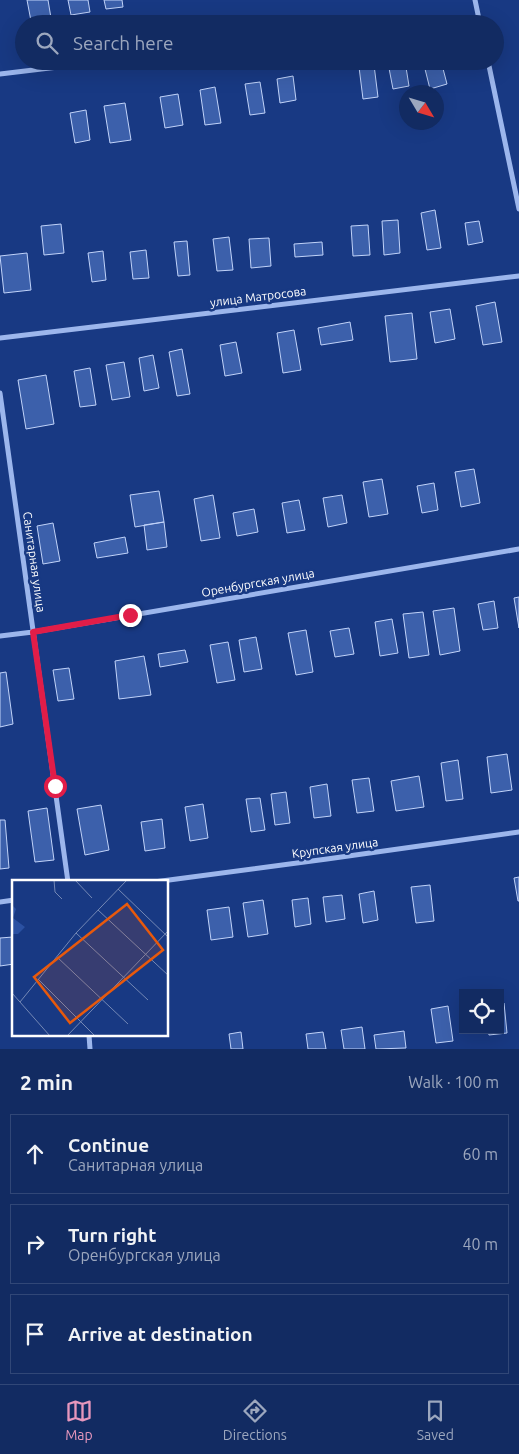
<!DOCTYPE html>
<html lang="en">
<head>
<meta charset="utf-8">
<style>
  :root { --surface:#122b62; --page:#1b3368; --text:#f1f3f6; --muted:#9ca7be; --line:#314777; --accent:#e797bd }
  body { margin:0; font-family:Ubuntu,sans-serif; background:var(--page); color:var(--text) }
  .controls { position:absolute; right:15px; bottom:15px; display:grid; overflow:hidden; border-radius:0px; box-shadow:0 5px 20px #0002 }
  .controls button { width:45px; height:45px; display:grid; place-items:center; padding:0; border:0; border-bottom:1px solid var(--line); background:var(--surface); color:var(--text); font:25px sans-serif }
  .compass { position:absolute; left:399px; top:85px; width:45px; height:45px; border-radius:50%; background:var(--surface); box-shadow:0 5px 20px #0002; rotate:128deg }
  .stop { position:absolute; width:15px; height:15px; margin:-11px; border:4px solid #e11d48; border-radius:50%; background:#fff }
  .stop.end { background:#e11d48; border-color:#fff; box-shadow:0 1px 5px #0008 }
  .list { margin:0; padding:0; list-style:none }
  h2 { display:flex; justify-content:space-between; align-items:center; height:65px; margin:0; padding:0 20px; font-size:21px }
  h2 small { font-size:16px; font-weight:400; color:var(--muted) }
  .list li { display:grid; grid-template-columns:32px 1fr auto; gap:15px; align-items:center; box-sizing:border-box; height:80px; margin:0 10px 10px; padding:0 10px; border:1px solid var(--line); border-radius:0px }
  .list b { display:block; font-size:19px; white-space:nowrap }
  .list p { margin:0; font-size:16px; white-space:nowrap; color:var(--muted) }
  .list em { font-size:16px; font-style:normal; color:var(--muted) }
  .icon { flex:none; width:28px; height:28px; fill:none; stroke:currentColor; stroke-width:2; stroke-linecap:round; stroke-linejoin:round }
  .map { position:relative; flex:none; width:519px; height:1049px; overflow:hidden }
  .search { position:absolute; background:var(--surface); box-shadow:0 5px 20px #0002; left:15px; right:15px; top:15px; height:55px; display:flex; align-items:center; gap:12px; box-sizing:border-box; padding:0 18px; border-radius:28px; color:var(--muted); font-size:19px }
  .sheet { height:335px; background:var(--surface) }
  nav { display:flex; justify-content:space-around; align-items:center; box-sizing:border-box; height:70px; border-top:1px solid var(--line); background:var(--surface); font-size:14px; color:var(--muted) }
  nav a { display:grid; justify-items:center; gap:2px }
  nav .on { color:var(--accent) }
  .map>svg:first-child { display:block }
  .building { fill:#3c60ab; stroke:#c1d3f9 }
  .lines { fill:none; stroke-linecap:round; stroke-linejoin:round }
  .minor { stroke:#9cb6ec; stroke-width:5 }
  .route { stroke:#e11d48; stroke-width:6 }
  .labels { text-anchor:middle; stroke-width:5; stroke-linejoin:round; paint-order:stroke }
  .street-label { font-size:12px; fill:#fff; stroke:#183983 }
  .inset-road { fill:none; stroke:#7488b5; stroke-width:1 }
  .view { fill:#e8590c; fill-opacity:0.15; stroke:#e8590c; stroke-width:2.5 }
  .inset-edge { fill:none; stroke:#fff; stroke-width:2.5 }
</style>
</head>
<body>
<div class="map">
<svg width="519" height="1049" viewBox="0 0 519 1049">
  <rect width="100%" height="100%" fill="#183983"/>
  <path class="building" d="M 27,0 L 48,0 L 51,18 L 31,21 Z
    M 68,0 L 88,0 L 90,12 L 71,15 Z
    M 104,0 L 122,0 L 123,7 L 106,9 Z
    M 399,61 L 405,61 L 409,86 L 393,89 L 388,63 Z
    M 423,61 L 441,61 L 447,84 L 430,89 Z
    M 374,65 L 378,97 L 363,99 L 359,67 Z
    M 293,76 L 296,100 L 280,103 L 277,79 Z
    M 260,82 L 265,113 L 250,115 L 245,84 Z
    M 215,87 L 221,123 L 205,125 L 200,90 Z
    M 178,94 L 183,125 L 165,128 L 160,97 Z
    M 125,103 L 131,140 L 110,143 L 104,106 Z
    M 86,110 L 90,140 L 75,143 L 70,113 Z
    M 435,210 L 441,248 L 427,250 L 421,213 Z
    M 398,220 L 400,253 L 384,255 L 382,221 Z
    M 479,221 L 483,242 L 468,245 L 465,223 Z
    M 61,224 L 64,253 L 44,255 L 41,226 Z
    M 368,225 L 370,255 L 353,256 L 351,226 Z
    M 229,237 L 233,270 L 217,271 L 213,239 Z
    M 269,238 L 271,266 L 251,268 L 249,239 Z
    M 187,241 L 190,275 L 178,276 L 174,242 Z
    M 322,242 L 323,255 L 295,257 L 294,244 Z
    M 146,250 L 149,278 L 133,279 L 130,252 Z
    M 103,251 L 106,280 L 92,282 L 88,253 Z
    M 27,253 L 31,290 L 4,293 L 0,256 Z
    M 495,302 L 502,342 L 483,345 L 476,306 Z
    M 450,309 L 455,339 L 435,343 L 430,312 Z
    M 412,313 L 417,359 L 390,362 L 385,316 Z
    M 350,322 L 353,340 L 321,345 L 318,328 Z
    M 294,330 L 301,370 L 283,373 L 277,333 Z
    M 236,342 L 242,373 L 225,376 L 220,345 Z
    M 182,349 L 190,394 L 177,396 L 169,352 Z
    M 153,355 L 159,388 L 144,391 L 139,358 Z
    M 124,362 L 130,397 L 112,400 L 106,365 Z
    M 90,368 L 96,405 L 80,407 L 74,371 Z
    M 46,375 L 54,424 L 26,429 L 18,380 Z
    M 474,469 L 480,503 L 461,507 L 455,472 Z
    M 382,479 L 388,514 L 369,517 L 363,482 Z
    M 434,483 L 438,510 L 422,513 L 417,486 Z
    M 159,491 L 164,522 L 135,527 L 130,495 Z
    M 213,495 L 220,538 L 201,541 L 194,499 Z
    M 342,495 L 347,523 L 328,527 L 323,498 Z
    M 299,500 L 305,530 L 287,533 L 282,503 Z
    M 254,509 L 258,532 L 237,536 L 233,513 Z
    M 164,522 L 167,547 L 147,550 L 144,525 Z
    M 53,523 L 60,561 L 43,564 L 37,526 Z
    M 125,537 L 128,553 L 97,558 L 94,543 Z
    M 519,597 L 519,628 L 514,598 Z
    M 494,601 L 498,628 L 483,630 L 478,604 Z
    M 454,608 L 460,651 L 440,655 L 433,611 Z
    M 423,612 L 429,655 L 409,658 L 403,614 Z
    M 392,619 L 398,653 L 380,656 L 375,622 Z
    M 349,628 L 354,654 L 335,657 L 330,631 Z
    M 306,630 L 313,672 L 296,675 L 288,633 Z
    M 256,637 L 262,669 L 244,672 L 239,640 Z
    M 228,642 L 235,680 L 217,683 L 210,645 Z
    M 185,650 L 188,662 L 160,667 L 158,654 Z
    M 144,656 L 151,695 L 119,699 L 115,661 Z
    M 69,668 L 74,699 L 58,701 L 53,670 Z
    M 6,672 L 13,724 L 0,727 L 0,673 Z
    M 507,754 L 512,790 L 491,793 L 487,757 Z
    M 458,760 L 463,799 L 446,801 L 441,763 Z
    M 419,776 L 424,807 L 396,811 L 391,781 Z
    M 369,778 L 374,811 L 357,813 L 352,780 Z
    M 327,784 L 331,816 L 314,818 L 310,787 Z
    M 286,792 L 290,823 L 275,825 L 271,794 Z
    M 260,798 L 265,830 L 251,832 L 246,799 Z
    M 203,804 L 208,838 L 190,841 L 185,807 Z
    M 101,805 L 109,850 L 85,855 L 77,809 Z
    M 47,808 L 54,860 L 35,862 L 28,811 Z
    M 162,819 L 165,848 L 145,851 L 141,822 Z
    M 0,820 L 5,820 L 9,868 L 0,869 Z
    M 519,877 L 519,901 L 518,901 L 514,878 Z
    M 430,885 L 434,921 L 416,923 L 411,887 Z
    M 374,891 L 378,920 L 363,923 L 359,894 Z
    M 342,895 L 345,919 L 326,922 L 323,897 Z
    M 308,898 L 311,924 L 295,927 L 292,900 Z
    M 263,900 L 268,934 L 248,937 L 243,903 Z
    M 229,907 L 233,937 L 211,940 L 207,910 Z
    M 13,937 L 14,964 L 0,966 L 0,938 Z
    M 500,1003 L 504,1003 L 507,1033 L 489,1035 L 488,1030 L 500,1030 Z
    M 448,1006 L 453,1041 L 436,1043 L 431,1009 Z
    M 362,1027 L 365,1049 L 344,1049 L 341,1030 Z
    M 404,1031 L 406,1048 L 376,1049 L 374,1035 Z
    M 241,1032 L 243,1049 L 231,1049 L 229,1034 Z
    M 323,1032 L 326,1049 L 308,1049 L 306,1034 Z"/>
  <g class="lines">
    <path class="minor" d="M 475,0 L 480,24
      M 434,24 L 479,18
      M 488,61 L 519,209
      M 0,74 L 108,61
      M 0,338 L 519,276
      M 0,393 L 68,882
      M 0,636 L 33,632 L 519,549
      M 154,882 L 327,859 L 519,832
      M 0,902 L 14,900
      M 89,1035 L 90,1049"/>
  </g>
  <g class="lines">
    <path class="route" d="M 55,786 L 33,632 L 130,615"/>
  </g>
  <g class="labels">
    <g class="street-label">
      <text transform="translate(258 297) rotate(-7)" y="4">улица Матросова</text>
      <text transform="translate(34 562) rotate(82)" y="4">Санитарная улица</text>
      <text transform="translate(258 583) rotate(-10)" y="4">Оренбургская улица</text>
      <text transform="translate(335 848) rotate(-8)" y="4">Крупская улица</text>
    </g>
  </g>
  <g transform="translate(12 880)">
    <rect width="156" height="156" fill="#183983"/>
    <path d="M 0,25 L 4,29 L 1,38 L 13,47 L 6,54 L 0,54 Z" fill="#2b51a2"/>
    <path class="inset-road" d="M 42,0 L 43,12 L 50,19M 63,0 L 80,18M 106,9 L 157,58M 86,30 L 157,96M 64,53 L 136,120M 45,77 L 116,144M 26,99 L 83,156M 0,113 L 38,156M 8,122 L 64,53 L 115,0M 55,156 L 157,50"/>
    <path class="view" d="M 115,24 L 151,70 L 58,143 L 22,97 Z"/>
    <rect width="156" height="156" class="inset-edge"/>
  </g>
</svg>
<div class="controls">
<button><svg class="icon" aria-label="locate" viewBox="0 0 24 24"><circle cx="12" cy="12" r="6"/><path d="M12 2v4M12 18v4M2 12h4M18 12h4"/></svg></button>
</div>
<svg class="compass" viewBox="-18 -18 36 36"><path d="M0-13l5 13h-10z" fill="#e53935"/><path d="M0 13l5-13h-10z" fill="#9ca7be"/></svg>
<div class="stop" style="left:55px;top:786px"></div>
<div class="stop end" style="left:130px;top:615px"></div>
<div class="search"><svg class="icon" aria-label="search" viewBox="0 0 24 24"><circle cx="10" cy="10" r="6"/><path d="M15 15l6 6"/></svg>Search here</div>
</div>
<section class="sheet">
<h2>2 min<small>Walk · 100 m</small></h2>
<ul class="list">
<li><svg class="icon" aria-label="ahead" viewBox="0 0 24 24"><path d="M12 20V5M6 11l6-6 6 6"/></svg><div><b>Continue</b><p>Санитарная улица</p></div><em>60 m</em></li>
<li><svg class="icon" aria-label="right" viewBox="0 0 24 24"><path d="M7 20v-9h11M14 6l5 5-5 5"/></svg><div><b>Turn right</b><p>Оренбургская улица</p></div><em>40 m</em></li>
<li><svg class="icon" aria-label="arrive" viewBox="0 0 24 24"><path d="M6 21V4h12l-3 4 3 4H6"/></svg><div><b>Arrive at destination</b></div></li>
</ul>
</section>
<nav>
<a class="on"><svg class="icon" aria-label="map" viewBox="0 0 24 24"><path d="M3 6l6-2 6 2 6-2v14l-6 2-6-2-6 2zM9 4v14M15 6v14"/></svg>Map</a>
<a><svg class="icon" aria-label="directions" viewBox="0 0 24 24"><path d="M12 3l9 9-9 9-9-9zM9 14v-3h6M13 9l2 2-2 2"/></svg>Directions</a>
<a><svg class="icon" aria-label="saved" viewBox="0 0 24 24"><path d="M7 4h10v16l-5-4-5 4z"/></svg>Saved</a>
</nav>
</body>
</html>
